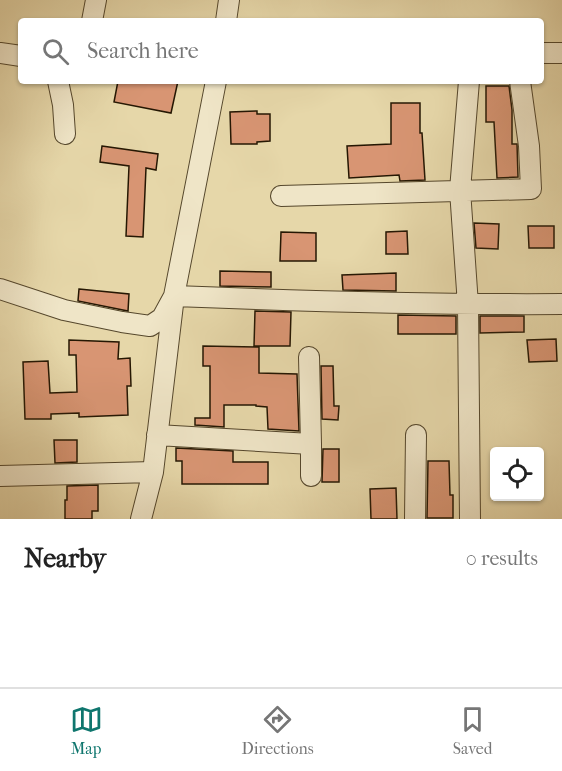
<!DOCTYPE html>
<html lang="en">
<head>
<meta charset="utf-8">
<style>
  :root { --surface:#fff; --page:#f2f2f2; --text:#222; --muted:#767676; --line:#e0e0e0; --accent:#0f766e }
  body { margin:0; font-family:"IM FELL French Canon",serif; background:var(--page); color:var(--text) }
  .controls { position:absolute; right:18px; bottom:18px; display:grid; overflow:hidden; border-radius:6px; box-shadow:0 2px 4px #0004 }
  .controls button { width:54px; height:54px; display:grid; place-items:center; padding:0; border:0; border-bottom:2px solid var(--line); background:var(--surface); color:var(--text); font:30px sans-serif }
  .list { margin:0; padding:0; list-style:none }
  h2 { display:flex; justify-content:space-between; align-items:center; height:78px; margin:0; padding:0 24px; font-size:26px }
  h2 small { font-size:20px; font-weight:400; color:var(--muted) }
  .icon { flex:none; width:33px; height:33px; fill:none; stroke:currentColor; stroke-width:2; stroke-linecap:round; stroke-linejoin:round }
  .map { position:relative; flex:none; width:562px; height:519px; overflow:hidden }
  .search { position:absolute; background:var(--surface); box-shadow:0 2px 4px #0004; left:18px; right:18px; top:18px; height:66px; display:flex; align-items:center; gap:15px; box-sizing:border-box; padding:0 21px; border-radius:6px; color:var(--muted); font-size:22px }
  .sheet { height:168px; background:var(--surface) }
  nav { display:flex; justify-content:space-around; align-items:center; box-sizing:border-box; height:84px; border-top:2px solid var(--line); background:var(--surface); font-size:16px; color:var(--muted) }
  nav a { display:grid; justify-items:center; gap:3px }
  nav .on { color:var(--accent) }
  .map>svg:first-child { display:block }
  .building { fill:#d89573; stroke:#251703; stroke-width:1.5 }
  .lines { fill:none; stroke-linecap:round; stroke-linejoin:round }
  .minor-casing { stroke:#55472c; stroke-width:22 }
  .minor { stroke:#efe5c7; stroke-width:20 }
</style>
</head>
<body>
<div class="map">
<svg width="562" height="519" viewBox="0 0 562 519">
  <rect width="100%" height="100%" fill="#e6d7a9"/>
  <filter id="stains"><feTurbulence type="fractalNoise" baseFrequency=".00333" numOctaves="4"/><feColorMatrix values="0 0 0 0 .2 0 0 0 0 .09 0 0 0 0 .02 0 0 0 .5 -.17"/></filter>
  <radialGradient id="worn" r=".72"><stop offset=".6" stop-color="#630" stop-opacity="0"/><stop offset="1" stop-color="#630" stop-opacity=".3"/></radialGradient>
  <path class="building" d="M 118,81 L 178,81 L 171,113 L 114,102 Z
    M 486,86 L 509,86 L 512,110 L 512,144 L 517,144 L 518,177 L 497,178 L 494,122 L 486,122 Z
    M 391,103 L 420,103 L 420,133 L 422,133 L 425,180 L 400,181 L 399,175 L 349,178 L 347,146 L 391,144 Z
    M 257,111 L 257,114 L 270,114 L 270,141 L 257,142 L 257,144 L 231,144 L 230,112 Z
    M 102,146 L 158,154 L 156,170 L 146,168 L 143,237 L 126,236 L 129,166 L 100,162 Z
    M 474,223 L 499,224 L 498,249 L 476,248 Z
    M 528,226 L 554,226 L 554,248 L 529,248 Z
    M 407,231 L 408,254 L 386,254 L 386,232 Z
    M 281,232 L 316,233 L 316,261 L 280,261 Z
    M 220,271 L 271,272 L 271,287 L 220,286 Z
    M 396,273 L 396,291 L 343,290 L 342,275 Z
    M 79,289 L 129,294 L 128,311 L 78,301 Z
    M 255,311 L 291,312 L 290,346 L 254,346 Z
    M 398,315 L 456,316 L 456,334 L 398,334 Z
    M 480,316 L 524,316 L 524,332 L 480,333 Z
    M 556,339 L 557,361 L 529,362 L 527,340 Z
    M 69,340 L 119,342 L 118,359 L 130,358 L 131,386 L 127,386 L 128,415 L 79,417 L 79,413 L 51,414 L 51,419 L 25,419 L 23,362 L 48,361 L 50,393 L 77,392 L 76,355 L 69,355 Z
    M 203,346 L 259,347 L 259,373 L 297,374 L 299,431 L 268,429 L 267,407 L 256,406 L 256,405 L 224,405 L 224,427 L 195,425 L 195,418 L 210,418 L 210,366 L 203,366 Z
    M 321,366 L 333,366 L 334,406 L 339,406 L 338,420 L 322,419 Z
    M 54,440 L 77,440 L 77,462 L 55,463 Z
    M 176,448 L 233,451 L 233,462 L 268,462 L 268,484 L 182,484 L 182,461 L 176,461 Z
    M 323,449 L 339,449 L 339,482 L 322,482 Z
    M 428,461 L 449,461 L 450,495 L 453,495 L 453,518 L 427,518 Z
    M 98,485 L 98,511 L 92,511 L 92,519 L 65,519 L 65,500 L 67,500 L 67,486 Z
    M 396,488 L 397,519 L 371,519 L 370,489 Z"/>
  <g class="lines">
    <g class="minor-casing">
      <path id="minor" d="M 92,21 L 96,0
        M 226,21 L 229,0
        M 0,53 L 21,56
        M 541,53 L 562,53
        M 58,81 L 63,105 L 65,134
        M 469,81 L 460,190 L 468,305 L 470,519
        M 281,196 L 531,189 L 529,146 L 520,81
        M 0,289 L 64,310 L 122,322 L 150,326 L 162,318 L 174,296 C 303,301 432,305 562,304
        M 309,357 L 311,444
        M 157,435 L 311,444 L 311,476
        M 0,476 L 153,472
        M 141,519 L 153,472 L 174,296 L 216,81
        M 415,519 L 416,435"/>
    </g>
    <use href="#minor" class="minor"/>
  </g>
  <rect width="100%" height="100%" filter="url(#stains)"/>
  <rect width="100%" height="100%" fill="url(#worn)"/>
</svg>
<div class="controls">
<button><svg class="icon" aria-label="locate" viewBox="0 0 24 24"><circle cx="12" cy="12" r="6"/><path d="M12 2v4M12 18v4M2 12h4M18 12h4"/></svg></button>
</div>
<div class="search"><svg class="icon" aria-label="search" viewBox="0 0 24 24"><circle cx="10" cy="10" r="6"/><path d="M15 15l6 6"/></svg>Search here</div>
</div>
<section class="sheet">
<h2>Nearby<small>0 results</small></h2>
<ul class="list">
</ul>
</section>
<nav>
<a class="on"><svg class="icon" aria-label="map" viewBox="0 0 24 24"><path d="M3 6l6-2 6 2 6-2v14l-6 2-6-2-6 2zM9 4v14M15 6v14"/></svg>Map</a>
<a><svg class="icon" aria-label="directions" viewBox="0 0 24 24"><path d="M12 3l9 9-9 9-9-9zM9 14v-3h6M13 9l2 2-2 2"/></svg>Directions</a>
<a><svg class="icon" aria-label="saved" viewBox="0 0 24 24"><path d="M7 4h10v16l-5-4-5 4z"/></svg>Saved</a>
</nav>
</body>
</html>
